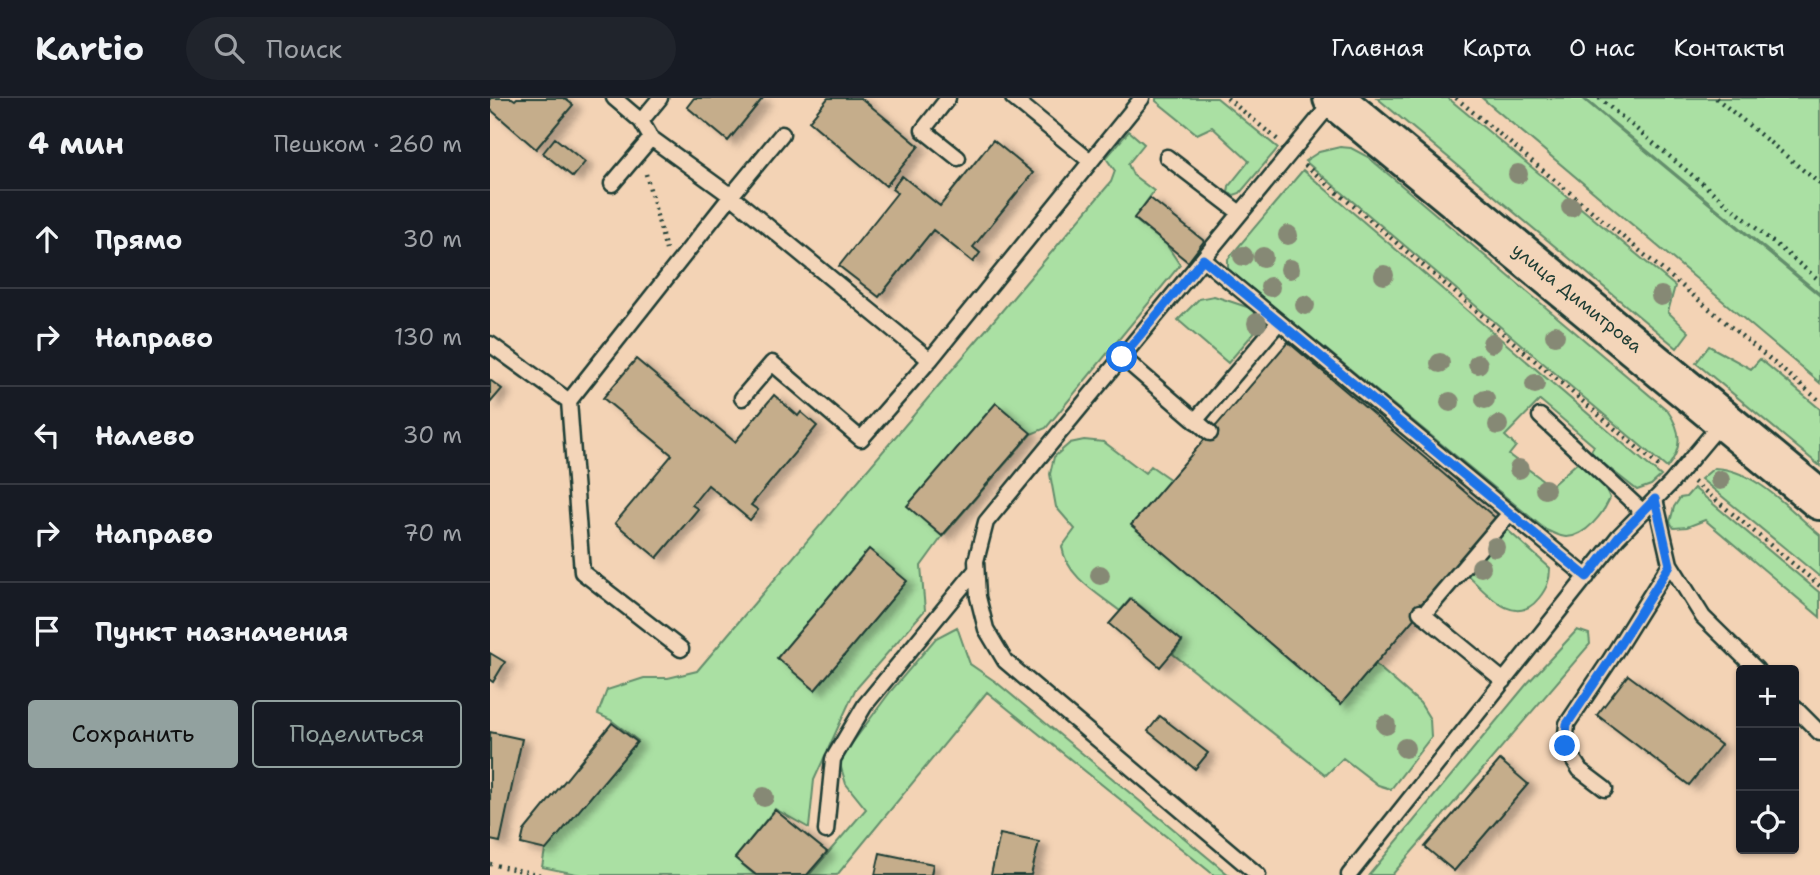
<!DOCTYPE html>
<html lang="ru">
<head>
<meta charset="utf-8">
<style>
  :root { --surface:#171b24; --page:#20242c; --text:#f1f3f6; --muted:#9ea1a6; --line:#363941; --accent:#92a19f }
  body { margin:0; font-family:"Shantell Sans",sans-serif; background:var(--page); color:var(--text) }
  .controls { position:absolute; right:21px; bottom:21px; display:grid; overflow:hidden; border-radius:7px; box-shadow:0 2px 5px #0004 }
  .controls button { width:63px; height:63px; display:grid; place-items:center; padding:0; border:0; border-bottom:2px solid var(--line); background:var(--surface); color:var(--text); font:35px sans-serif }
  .stop { position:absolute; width:21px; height:21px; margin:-16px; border:5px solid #1a73e8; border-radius:50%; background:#fff }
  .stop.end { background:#1a73e8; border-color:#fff; box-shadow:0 2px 7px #0008 }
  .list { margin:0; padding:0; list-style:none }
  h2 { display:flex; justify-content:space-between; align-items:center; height:91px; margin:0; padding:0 28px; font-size:30px }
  h2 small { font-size:23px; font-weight:400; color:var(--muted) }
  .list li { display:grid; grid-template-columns:46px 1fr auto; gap:21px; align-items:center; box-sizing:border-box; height:98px; padding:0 28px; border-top:2px solid var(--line) }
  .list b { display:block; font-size:26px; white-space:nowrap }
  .list em { font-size:23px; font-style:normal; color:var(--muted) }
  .actions { display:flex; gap:14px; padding:21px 28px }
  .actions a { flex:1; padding:16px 0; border:2px solid var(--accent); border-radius:7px; text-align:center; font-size:24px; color:var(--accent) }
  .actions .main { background:var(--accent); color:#111 }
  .icon { flex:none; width:38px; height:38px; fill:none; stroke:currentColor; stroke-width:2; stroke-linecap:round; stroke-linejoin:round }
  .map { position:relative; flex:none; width:1330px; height:777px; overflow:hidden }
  header { display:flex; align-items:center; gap:42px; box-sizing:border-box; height:98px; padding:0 35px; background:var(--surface); border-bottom:2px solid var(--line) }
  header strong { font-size:33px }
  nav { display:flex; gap:38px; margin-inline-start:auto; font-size:24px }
  .search { width:490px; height:63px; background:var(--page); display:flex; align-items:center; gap:18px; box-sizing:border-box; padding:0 24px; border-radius:38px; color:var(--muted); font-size:26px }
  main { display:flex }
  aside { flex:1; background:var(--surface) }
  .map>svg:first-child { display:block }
  .green { fill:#aae0a3; stroke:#648e6c; stroke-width:2 }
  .building { fill:#c5ad8b; stroke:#1f3d34; stroke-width:2; filter:url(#shadow) }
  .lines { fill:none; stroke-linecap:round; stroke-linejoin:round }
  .service-casing { stroke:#1f3d34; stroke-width:19 }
  .secondary-casing { stroke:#1f3d34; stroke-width:44 }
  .path { stroke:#1f3d34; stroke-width:4.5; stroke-dasharray:2 5; stroke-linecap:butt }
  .service { stroke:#f3d5b9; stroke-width:14 }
  .secondary { stroke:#f3d5b9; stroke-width:38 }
  .tree { fill:#868974 }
  .route { stroke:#1a73e8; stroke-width:9 }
  .labels { text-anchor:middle; stroke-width:7; stroke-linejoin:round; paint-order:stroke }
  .street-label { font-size:18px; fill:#1f3d34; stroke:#f3d5b9 }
</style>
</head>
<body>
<header>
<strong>Kartio</strong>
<div class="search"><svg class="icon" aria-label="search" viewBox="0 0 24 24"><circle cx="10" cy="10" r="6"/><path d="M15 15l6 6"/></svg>Поиск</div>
<nav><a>Главная</a><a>Карта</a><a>О нас</a><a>Контакты</a></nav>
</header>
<main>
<aside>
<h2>4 мин<small>Пешком · 260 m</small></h2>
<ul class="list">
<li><svg class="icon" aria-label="ahead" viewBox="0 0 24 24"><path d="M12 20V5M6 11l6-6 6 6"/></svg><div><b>Прямо</b></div><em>30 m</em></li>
<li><svg class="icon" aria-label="right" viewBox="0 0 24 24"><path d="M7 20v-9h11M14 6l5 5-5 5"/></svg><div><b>Направо</b></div><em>130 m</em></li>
<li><svg class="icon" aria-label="left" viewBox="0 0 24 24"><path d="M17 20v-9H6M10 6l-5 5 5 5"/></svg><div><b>Налево</b></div><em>30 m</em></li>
<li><svg class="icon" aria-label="right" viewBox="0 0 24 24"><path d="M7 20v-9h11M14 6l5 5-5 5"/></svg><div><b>Направо</b></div><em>70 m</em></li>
<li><svg class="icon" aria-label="arrive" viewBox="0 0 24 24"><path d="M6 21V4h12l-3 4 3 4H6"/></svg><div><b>Пункт назначения</b></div></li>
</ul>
<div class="actions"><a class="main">Сохранить</a><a>Поделиться</a></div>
</aside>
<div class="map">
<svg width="1330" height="777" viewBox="0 0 1330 777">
  <defs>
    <filter id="shadow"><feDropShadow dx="8" dy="4.5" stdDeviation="3.5" flood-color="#0004"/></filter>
  </defs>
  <rect width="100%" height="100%" fill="#f3d3b5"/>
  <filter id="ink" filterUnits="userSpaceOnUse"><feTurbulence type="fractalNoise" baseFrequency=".0143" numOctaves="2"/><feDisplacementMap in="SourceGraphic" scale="14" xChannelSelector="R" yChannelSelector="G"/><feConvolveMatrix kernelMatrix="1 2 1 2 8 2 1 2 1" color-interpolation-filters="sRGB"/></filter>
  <g filter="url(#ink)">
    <path class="green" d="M 666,0 L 727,0 L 788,50 L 750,95 L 744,97 L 738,95 L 739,88 L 759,63 L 722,29 L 707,36 L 666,3 Z
      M 887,0 L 958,0 L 1185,188 L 1178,214 L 1199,234 L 1187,250 Z
      M 992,0 L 1092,0 L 1330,198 L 1330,285 Z
      M 1094,0 L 1330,0 L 1330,196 Z
      M 639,33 L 654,46 L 638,66 L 643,77 L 664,93 L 644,121 L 676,146 L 690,167 L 556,330 L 541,336 L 452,439 L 431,468 L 435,512 L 365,592 L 324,682 L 319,730 L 285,711 L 245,760 L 265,777 L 91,777 L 52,769 L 55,752 L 148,643 L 121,622 L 108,616 L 117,592 L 154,580 L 178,580 L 207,573 L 621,84 L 625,73 L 616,60 Z
      M 850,49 L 861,50 L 878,59 L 1177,312 C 1192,333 1193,350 1177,370 L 815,63 L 829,54 Z
      M 813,72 L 1171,378 L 1161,387 L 1147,392 L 1100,355 L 1104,348 L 1050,302 L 1015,338 L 1026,348 L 1019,357 L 1061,388 L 1087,365 C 1103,373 1113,383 1120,400 C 1113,416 1096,438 1077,439 C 1070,439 1062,434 1056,432 L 738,171 L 738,161 Z
      M 724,198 L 760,210 L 775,222 L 738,265 L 688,222 L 709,201 Z
      M 1219,248 L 1261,271 L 1270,261 L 1330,311 L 1330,368 L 1206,265 Z
      M 594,342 L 614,344 L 655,375 L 661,368 L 681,382 L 642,428 L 851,605 L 885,566 L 930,605 L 940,621 L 941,639 L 901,691 L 888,687 L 853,660 L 836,677 L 683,556 L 692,544 L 641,500 L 630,513 C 607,495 577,479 572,449 L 585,431 L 566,409 L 560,376 L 564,359 L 580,345 Z
      M 1224,370 C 1265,371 1300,412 1330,437 L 1330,479 L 1211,381 Z
      M 1204,390 L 1330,495 L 1330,519 L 1215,422 L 1197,429 L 1184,430 L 1180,424 L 1184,409 L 1190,400 L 1196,399 Z
      M 1013,428 L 1060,470 C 1060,482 1057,490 1049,500 C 1024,532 995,493 975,475 Z
      M 467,529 L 480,566 L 506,584 L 739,777 L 724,777 L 497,594 L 347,777 L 319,777 L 376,711 L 356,686 L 349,663 L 400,594 L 446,540 Z
      M 1087,532 L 1099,536 L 1100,546 L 902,777 L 879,777 L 1036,587 Z"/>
    <path class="building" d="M 0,0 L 22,0 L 25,2 L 27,0 L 74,0 L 83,7 L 46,51 L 0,11 Z
      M 204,0 L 273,0 L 238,43 L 197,9 Z
      M 338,0 L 371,0 L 429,48 L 396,88 L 319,23 Z
      M 65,40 L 95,64 L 83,79 L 53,55 Z
      M 503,42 L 543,75 L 483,149 L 490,155 L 483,164 L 443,132 L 389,199 L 349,168 L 407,95 L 402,91 L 412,78 L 450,108 Z
      M 660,100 L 714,143 L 698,164 L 644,120 Z
      M 798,244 L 1008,422 L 851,606 L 641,427 Z
      M 146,261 L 245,344 L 284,297 L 308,318 L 311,314 L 327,328 L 261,407 L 268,412 L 260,422 L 218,387 L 202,407 L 208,411 L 167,460 L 125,425 L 182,357 L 113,300 Z
      M 0,282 L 12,291 L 0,305 Z
      M 506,305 L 541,335 L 452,438 L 417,408 Z
      M 379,451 L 417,483 L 325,592 L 287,560 Z
      M 641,501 L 692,543 L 670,569 L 619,526 Z
      M 0,555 L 15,564 L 3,584 L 0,582 Z
      M 1138,577 L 1231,647 L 1199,687 L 1107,617 Z
      M 670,618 L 718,655 L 705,671 L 658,633 Z
      M 122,625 L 147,644 L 56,752 L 31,746 L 34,733 Z
      M 0,634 L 32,641 L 10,744 L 0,742 Z
      M 1010,662 L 1038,686 L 964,773 L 935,749 Z
      M 285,712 L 337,754 L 317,777 L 266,777 L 245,760 Z
      M 510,736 L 549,744 L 541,777 L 501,777 Z
      M 390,755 L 443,766 L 441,777 L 385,777 Z"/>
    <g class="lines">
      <g class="service-casing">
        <path id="service" d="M 124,0 L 151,23 L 170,0
          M 458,0 L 433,32 L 468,60
          M 523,0 L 600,63
          M 161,40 L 241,98 L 292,36
          M 677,59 L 750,115
          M 122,86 L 161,40 L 151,23
          M 713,161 L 1097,479
          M 0,246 L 79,303 L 241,98 L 440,262
          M 632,259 L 720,335
          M 252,300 L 282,265 L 371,341 L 440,262 L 652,0
          M 79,303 L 92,474 L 191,551
          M 1050,318 L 1153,414
          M 705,323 L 789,224
          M 1165,401 L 1180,466 L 1213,519 L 1267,572
          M 930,514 L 1014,583
          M 933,517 L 1020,415
          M 1304,609 L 1330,635
          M 1115,691 L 1090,672 L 1075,648 L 1077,626 L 1120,562 L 1180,466
          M 336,733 L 343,661 L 375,607 L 486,472
          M 768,777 L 515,563 L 496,531 L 488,499 L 486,463 L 496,424 L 843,3
          M 859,777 L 1128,439 L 1180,386 L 1232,324"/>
      </g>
      <g class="secondary-casing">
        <path id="secondary" d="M 843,0 L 1330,402"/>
      </g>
      <path class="path" d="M 737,0 L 788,42
        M 966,0 L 1330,303
        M 1109,0 L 1330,183
        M 1226,0 L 1330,86
        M 815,67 L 1171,370
        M 156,76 L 176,152
        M 1204,384 L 1330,488
        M 0,766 L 51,777"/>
      <use href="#service" class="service"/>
      <use href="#secondary" class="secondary"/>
    </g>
    <g class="tree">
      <circle cx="1028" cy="76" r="10"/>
      <circle cx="1081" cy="109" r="10"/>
      <circle cx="798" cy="137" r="10"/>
      <circle cx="753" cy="158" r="10"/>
      <circle cx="773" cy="159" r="10"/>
      <circle cx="800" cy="171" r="10"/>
      <circle cx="894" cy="177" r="10"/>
      <circle cx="780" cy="189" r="10"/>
      <circle cx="1171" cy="198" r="10"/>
      <circle cx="815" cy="207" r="10"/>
      <circle cx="767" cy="225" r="10"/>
      <circle cx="1065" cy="237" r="10"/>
      <circle cx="1002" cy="245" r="10"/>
      <circle cx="950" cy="265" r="10"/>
      <circle cx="988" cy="266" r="10"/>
      <circle cx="1045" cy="286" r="10"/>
      <circle cx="995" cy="301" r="10"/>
      <circle cx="960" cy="304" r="10"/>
      <circle cx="1008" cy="327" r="10"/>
      <circle cx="1029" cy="371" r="10"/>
      <circle cx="1230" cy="382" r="10"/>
      <circle cx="1055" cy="391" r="10"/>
      <circle cx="1005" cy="449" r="10"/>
      <circle cx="991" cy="469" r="10"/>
      <circle cx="610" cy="477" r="10"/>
      <circle cx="896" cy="627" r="10"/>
      <circle cx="915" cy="650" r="10"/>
      <circle cx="274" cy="699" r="10"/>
    </g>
  </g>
  <g class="lines" filter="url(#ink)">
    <path class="route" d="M 632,259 L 713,161 L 1097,479 L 1128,439 L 1165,401 L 1180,467 L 1120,562 L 1077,626 L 1075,648"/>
  </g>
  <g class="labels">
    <g class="street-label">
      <text transform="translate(1087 200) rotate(39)" y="6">улица Димитрова</text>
    </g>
  </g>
</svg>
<div class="controls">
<button>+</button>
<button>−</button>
<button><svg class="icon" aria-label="locate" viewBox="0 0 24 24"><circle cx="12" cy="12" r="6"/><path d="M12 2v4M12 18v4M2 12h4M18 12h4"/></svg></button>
</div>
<div class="stop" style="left:632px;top:259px"></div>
<div class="stop end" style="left:1075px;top:648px"></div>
</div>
</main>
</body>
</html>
